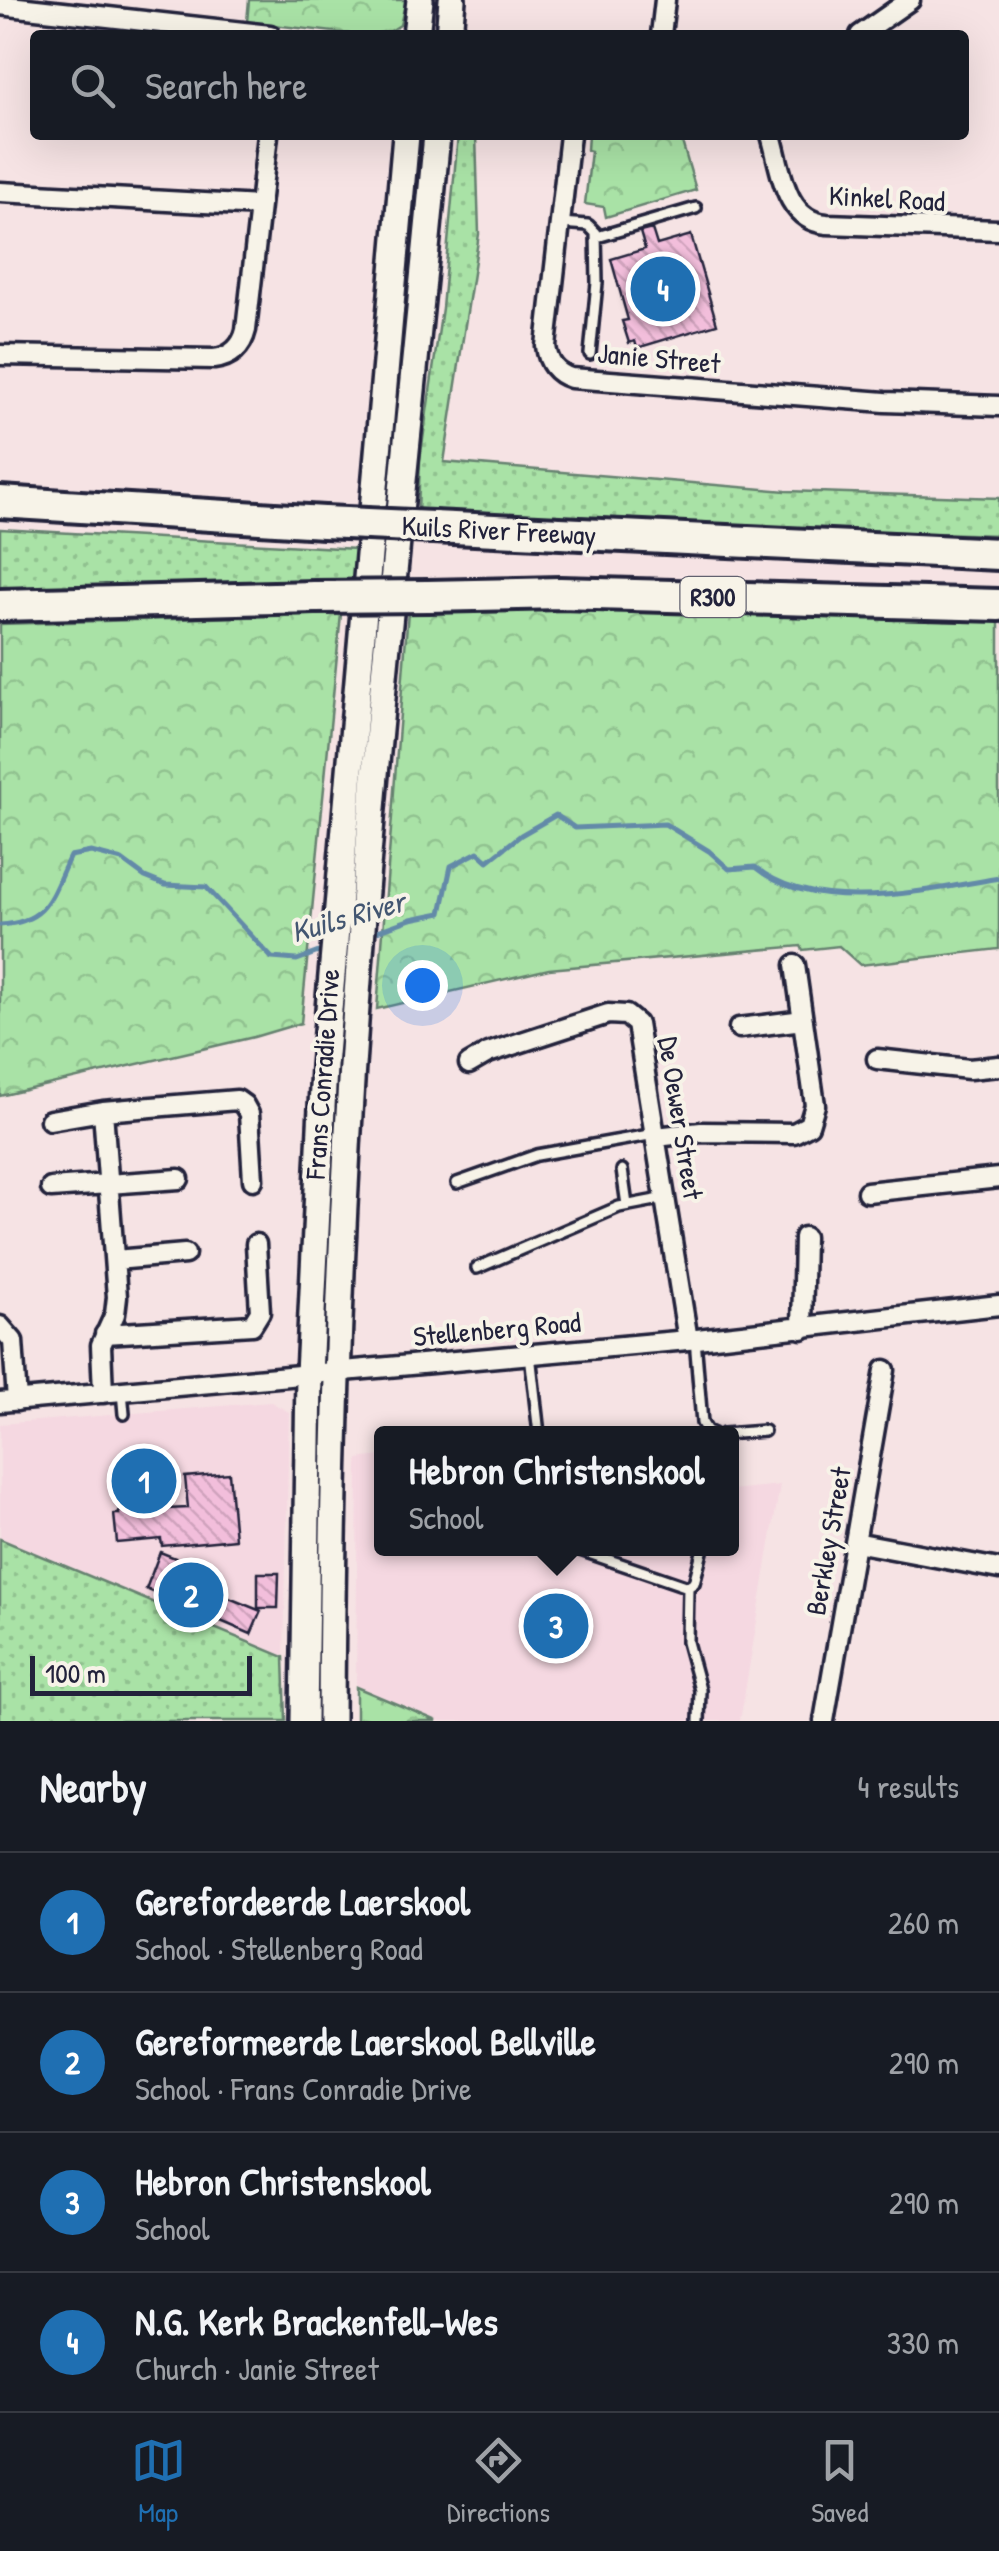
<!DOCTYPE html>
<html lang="en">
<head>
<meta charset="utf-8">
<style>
  :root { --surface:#171b24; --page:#20242c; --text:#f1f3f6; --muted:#9ea1a6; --line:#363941; --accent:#1f6fb2 }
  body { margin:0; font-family:"Patrick Hand",sans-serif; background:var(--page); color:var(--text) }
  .scale { position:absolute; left:30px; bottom:25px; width:222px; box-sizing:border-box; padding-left:10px; border:5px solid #22223b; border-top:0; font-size:28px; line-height:35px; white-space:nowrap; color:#22223b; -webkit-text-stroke:8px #f7f3e8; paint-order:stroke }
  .you { position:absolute; left:422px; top:985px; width:35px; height:35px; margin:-25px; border:8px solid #fff; border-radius:50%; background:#1a73e8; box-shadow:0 0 0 15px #1a73e833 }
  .badge { display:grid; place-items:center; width:65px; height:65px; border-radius:50%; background:var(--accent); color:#fff; font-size:32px; font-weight:700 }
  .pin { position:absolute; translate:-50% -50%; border:5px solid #fff; box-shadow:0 2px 10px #0006 }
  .popup { position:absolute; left:374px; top:1426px; width:365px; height:130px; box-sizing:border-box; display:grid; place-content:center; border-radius:10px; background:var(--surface); filter:drop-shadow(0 2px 8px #0005); font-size:32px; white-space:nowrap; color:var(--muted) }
  .popup b { font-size:38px; color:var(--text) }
  .popup::after { content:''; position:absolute; left:50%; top:100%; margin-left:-20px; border:20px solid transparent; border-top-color:var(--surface) }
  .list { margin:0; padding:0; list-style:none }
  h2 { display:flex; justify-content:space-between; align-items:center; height:130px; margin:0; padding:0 40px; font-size:42px }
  h2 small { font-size:32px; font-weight:400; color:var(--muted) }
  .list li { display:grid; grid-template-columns:65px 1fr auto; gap:30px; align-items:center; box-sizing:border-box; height:140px; padding:0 40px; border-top:2px solid var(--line) }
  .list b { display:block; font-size:38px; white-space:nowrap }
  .list p { margin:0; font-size:32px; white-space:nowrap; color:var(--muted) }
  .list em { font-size:32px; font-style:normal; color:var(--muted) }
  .icon { flex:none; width:55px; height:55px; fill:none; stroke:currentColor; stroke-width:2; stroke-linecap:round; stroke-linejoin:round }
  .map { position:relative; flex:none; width:999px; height:1721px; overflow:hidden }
  .search { position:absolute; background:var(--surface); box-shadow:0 10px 40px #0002; left:30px; right:30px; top:30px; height:110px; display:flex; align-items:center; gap:25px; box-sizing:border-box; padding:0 35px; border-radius:10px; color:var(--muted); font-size:38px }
  .sheet { height:690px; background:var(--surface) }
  nav { display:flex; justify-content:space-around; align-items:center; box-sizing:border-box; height:140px; border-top:2px solid var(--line); background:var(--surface); font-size:28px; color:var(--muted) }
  nav a { display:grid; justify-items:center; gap:5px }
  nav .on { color:var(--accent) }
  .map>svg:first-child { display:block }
  .built { fill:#f5d8e1 }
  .grass { fill:url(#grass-dots); stroke:#668270; stroke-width:2.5 }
  .park { fill:url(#park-crowns); stroke:#668270; stroke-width:2.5 }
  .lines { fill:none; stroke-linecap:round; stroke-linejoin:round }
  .stream { stroke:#638aa8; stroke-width:5 }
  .building { fill:url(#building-back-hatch); stroke:#22223b; stroke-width:2.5 }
  .lane-casing { stroke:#22223b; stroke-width:16 }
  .street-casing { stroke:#22223b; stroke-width:25 }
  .secondary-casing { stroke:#22223b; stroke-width:32 }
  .highway-casing { stroke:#22223b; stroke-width:38 }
  .lane { stroke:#f7f3e8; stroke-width:9 }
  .street { stroke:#f7f3e8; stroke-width:18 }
  .secondary { stroke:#f7f3e8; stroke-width:25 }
  .highway { stroke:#f7f3e8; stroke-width:30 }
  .highway-bridge-casing { stroke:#22223b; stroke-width:38; stroke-linecap:butt }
  .highway-bridge { stroke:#f7f3e8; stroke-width:30 }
  .labels { text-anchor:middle; stroke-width:8; stroke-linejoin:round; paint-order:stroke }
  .shield { fill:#f7f3e8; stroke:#62616f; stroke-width:2.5 }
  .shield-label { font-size:25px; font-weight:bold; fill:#22223b }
  .street-label { font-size:28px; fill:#22223b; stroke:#f7f3e8 }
  .water-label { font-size:30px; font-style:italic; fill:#435671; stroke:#f7f3e8 }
</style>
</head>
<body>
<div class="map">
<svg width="999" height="1721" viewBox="0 0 999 1721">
  <defs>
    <pattern id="grass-dots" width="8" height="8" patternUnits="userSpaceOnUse" patternTransform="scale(2.5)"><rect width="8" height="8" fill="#a9e2a6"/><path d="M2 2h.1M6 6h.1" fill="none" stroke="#91c290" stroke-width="1.8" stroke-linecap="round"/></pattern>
    <pattern id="park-crowns" width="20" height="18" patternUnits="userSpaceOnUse" patternTransform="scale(2.5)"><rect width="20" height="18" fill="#a9e2a6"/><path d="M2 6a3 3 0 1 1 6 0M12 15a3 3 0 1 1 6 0" fill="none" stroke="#91c290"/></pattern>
    <pattern id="building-back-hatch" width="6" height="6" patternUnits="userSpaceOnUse" patternTransform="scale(2.5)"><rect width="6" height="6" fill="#f2bedb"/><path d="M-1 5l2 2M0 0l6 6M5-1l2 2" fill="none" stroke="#cfa3bd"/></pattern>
  </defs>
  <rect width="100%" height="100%" fill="#f6e3e4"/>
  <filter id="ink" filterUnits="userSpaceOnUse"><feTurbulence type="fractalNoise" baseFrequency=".01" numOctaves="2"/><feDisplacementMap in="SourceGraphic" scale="20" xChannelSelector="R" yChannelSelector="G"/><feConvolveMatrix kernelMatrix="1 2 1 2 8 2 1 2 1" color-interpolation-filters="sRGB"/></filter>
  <g filter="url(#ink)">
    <path class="built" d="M 271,1402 L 289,1412 L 284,1657 L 0,1539 L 0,1424 Z
      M 381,1456 L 381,1548 L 731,1548 L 731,1490 L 780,1485 L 740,1721 L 437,1721 L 356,1687 L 358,1459 Z"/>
    <path class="grass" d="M 458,135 L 476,135 L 479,234 L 444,462 L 786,491 L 999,498 L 999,535 L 575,522 L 418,512 L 420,460 L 442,308 Z
      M 0,529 L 356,549 L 353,585 L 81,587 L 72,594 L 0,595 Z
      M 0,1539 L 284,1657 L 286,1721 L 0,1721 Z"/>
    <path class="park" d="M 249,0 L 406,0 L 400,25 L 389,32 L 359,35 L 247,22 Z
      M 588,135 L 680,135 L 696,190 L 606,217 L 604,207 L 585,204 L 591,151 L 587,150 Z
      M 589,607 L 999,622 L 999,949 L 860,965 L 839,946 L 803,950 L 801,946 L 549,969 L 377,1009 L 408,611 Z
      M 341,614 L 301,1023 L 254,1037 L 0,1096 L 0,624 Z
      M 356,1687 L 437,1721 L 356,1721 Z"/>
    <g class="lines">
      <path class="stream" d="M 0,925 C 49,922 51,895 70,856 L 91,852 L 122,860 L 145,877 L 165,885 L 206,887 L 272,958 L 297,960 L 324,950
        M 372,933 L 411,919 L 441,913 L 451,866 L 478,852 L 488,861 L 521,835 L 556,815 L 575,828 L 665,824 L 709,851 L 729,869 L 755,867 C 815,917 928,890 999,878"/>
    </g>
    <path class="building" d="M 652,229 L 657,245 L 691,235 L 717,324 L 637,348 L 635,341 L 629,343 L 622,321 L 628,320 L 611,259 L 645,249 L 640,232 Z
      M 229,1473 L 235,1539 L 162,1546 L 161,1539 L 117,1543 L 114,1514 L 119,1514 L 119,1511 L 188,1508 L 185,1477 Z
      M 160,1552 L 203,1569 L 197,1585 L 261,1611 L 251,1634 L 146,1589 Z
      M 258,1573 L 279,1573 L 278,1608 L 258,1608 Z"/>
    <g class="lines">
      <g class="lane-casing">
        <path id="lane" d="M 560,223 L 588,225 L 596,233 L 597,283 L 590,354
          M 597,237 L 696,208
          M 622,1170 L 627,1205
          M 457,1183 L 537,1155 L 655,1134
          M 477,1268 L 619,1207 L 666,1198
          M 695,1339 L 702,1423 L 707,1431 L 714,1434
          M 530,1354 L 539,1434
          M 122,1391 L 124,1414
          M 724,1434 L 764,1431
          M 574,1548 L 688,1587 L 694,1583 L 703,1548
          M 688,1587 L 687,1642 L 700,1690 L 699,1721"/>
      </g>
      <g class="street-casing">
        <path id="street" d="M 0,5 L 270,35
          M 661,35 L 665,0
          M 860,35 L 910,0
          M 570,135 L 546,346 C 548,363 556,373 571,378 L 885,402 L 999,406
          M 771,135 C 781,168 784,221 827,224 L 999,230
          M 0,192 L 260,206
          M 0,355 L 214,359 C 231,357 242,347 246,330 L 268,135
          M 739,1028 L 803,1020
          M 877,1059 L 969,1069 L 999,1066
          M 469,1064 L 488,1053 L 608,1014 L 626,1015 L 637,1024 L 688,1340
          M 103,1111 L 117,1297 L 115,1314 L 101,1345 L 103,1393
          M 50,1120 L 103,1111 L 237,1100 L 244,1105 L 249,1114 L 253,1180
          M 656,1137 L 701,1132 L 794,1133 L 809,1125 L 815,1105 L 795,965
          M 51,1188 L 179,1179
          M 867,1192 L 999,1178
          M 115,1260 L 185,1254
          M 0,1326 L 13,1341 L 17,1401
          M 802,1329 L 804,1237
          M 105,1334 L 252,1325 L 260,1312 L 256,1244
          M 0,1402 L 688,1340 L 999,1305
          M 855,1542 L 999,1569
          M 824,1721 L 885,1370"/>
      </g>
      <g class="secondary-casing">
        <path id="secondary" d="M 416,35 L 420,0
          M 449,35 L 452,0
          M 304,1721 L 309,1374 L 324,1066 L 406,135
          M 331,1721 C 332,1479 339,1236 357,994 C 378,708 410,421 437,135"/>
      </g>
      <g class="highway-casing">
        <path id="highway" d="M 0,502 L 324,522
          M 433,527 L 999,554
          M 428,596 L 560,593 L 999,605
          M 0,605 L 315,597"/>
      </g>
      <use href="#lane" class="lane"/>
      <use href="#street" class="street"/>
      <use href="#secondary" class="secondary"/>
      <use href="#highway" class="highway"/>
      <g class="highway-bridge-casing">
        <path id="highway-bridge" d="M 324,522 L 433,527
          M 315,597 L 428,596"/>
      </g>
      <use href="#highway-bridge" class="highway-bridge"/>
    </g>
  </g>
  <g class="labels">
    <rect class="shield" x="680.5" y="577" width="65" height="40" rx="8"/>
    <g class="shield-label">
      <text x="713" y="606">R300</text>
    </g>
    <g class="street-label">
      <text transform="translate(887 198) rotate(3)" y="10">Kinkel Road</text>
      <text transform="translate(659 358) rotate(5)" y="10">Janie Street</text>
      <text transform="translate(499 530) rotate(3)" y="10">Kuils River Freeway</text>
      <text transform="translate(322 1074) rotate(-86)" y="10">Frans Conradie Drive</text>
      <text transform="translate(681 1118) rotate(81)" y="10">De Oewer Street</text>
      <text transform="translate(497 1329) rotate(-5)" y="10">Stellenberg Road</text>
      <text transform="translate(828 1541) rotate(-80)" y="10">Berkley Street</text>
    </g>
    <g class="water-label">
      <text transform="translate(348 917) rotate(-16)" y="10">Kuils River</text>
    </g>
  </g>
</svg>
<div class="scale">100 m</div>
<div class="you"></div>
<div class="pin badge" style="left:144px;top:1481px">1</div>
<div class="pin badge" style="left:191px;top:1595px">2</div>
<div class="pin badge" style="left:556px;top:1626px">3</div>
<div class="popup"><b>Hebron Christenskool</b>School</div>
<div class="pin badge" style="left:663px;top:289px">4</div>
<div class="search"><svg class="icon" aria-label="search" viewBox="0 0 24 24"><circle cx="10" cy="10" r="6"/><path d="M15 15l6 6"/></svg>Search here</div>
</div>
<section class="sheet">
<h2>Nearby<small>4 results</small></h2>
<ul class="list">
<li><span class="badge">1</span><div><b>Gerefordeerde Laerskool</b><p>School · Stellenberg Road</p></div><em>260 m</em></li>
<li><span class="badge">2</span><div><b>Gereformeerde Laerskool Bellville</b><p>School · Frans Conradie Drive</p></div><em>290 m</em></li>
<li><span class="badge">3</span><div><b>Hebron Christenskool</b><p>School</p></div><em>290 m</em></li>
<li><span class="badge">4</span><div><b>N.G. Kerk Brackenfell-Wes</b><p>Church · Janie Street</p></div><em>330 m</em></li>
</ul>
</section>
<nav>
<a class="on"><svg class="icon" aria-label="map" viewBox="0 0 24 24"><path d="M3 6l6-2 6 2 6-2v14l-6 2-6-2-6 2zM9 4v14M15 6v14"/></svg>Map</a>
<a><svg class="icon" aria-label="directions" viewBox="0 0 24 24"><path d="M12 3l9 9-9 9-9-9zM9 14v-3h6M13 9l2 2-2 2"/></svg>Directions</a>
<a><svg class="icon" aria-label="saved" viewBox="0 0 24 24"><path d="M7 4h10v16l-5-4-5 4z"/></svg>Saved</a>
</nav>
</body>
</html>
